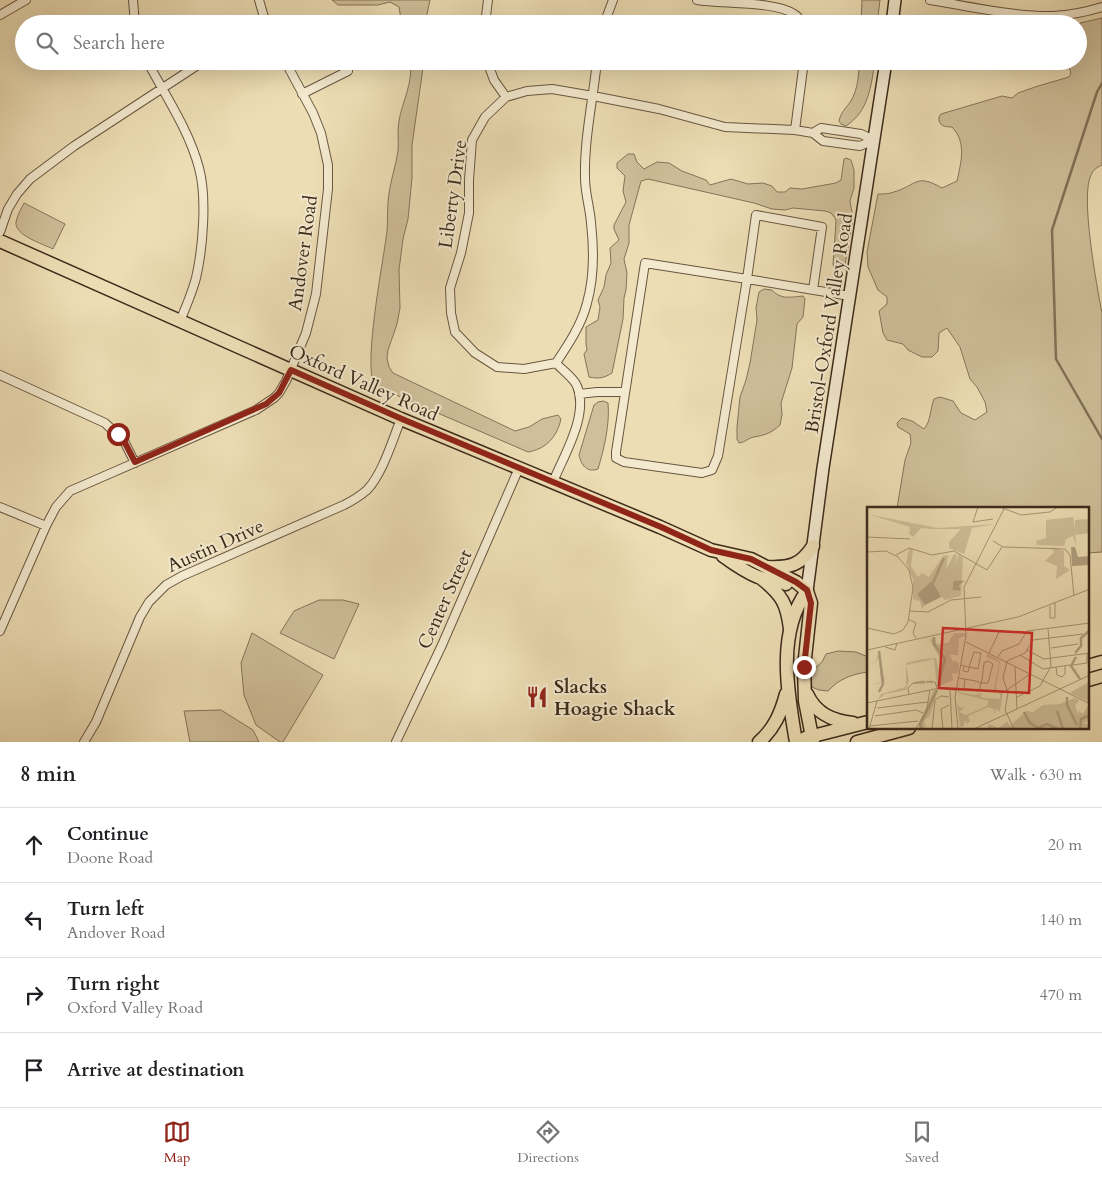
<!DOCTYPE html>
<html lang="en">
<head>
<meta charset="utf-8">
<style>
  :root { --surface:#fff; --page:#f6f6f6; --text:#202124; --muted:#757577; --line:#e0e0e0; --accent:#8f2418 }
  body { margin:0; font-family:Cardo,serif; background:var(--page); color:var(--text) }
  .stop { position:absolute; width:15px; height:15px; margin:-11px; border:4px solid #8f2418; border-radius:50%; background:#fff }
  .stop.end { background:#8f2418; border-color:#fff; box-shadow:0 1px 5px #0008 }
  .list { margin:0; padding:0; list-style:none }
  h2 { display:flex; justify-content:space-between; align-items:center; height:65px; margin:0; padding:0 20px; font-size:21px }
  h2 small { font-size:16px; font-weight:400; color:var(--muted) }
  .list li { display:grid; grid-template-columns:32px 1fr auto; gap:15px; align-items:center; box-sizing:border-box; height:75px; padding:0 20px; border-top:1px solid var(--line) }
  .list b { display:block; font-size:19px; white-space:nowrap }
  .list p { margin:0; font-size:16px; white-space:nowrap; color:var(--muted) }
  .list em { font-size:16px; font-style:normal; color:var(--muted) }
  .icon { flex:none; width:28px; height:28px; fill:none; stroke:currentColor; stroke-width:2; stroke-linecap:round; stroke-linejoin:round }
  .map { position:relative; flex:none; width:1102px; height:742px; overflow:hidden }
  .search { position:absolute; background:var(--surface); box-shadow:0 5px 20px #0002; left:15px; right:15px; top:15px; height:55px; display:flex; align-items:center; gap:12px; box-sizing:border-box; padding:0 18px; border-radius:28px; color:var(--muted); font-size:19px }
  .sheet { height:365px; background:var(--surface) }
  nav { display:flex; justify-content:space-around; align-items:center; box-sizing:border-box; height:70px; border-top:1px solid var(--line); background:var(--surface); font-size:14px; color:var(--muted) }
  nav a { display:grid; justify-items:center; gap:2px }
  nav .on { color:var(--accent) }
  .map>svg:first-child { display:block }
  .green { fill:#cfbf9a; stroke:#86745a }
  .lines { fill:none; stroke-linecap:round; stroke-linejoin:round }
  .stream { stroke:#827157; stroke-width:2.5 }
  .minor-casing { stroke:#685740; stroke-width:10 }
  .secondary-casing { stroke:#3c2a1a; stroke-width:14 }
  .primary-casing { stroke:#3c2a1a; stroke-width:15 }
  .minor { stroke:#f3e9ce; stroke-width:8 }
  .secondary { stroke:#f3e9ce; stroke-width:11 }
  .primary { stroke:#edddb4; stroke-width:12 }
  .route { stroke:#8f2418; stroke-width:6 }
  .labels { text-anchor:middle; stroke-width:4; stroke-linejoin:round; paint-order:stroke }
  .street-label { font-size:19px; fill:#3c2a1a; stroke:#f3e9ce }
  .poi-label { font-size:19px; font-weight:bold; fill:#3c2a1a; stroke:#f3e9ce; text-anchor:start }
  .inset-river { fill:none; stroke:#b1a080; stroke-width:2.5 }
  .inset-road { fill:none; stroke:#a69576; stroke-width:1 }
  .view { fill:#d62828; fill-opacity:0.15; stroke:#d62828; stroke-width:2.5 }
  .inset-edge { fill:none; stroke:#3c2a1a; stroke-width:2.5 }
</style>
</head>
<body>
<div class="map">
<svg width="1102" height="742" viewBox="0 0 1102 742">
  <rect width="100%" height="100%" fill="#edddb4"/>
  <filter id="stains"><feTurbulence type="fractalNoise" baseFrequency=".004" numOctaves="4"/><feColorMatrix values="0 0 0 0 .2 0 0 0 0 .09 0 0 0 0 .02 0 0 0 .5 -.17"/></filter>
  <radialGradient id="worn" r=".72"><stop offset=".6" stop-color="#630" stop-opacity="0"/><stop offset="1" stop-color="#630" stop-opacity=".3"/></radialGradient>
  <path class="green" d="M 332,0 L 430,0 L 425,24 L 385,24 L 387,20 L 391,19 L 398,22 L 401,19 L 399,7 L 390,2 L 378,5 L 338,5 Z
    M 862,0 L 880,0 L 877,24 L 861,24 Z
    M 1102,18 L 1102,165 C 1097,167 1093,170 1091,175 C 1080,196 1097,287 1102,313 L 1102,552 L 1088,553 L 1088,508 L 897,508 L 905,460 L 911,443 L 910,434 L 898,427 L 897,423 L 902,418 L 912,421 L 924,429 C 931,421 930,409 934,399 L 940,397 L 953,401 L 961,413 L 975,420 L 987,412 L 985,402 L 977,387 L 970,379 L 960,347 L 947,328 L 939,333 L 938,351 L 932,357 L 922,357 L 908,350 L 903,344 L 887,340 L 883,333 L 879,311 L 887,304 L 887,297 L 878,290 L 868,267 L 867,252 L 878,194 C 884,194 889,194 894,192 C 917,185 916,173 942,188 L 957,181 C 961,162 967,143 952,127 C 945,127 938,126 939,117 L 941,114 L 1002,96 L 1012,98 L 1018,93 L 1038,86 L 1069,77 L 1071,73 L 1069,67 L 1072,61 L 1078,61 L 1078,32 L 1080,23 Z
    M 410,61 L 424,61 L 412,145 L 412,178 L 408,219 L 403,239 L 399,270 L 400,308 L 397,324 L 388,350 L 387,358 L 389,367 L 393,373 L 515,431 L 529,427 L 542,419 L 558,415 L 561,419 C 557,437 546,449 528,452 L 375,386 C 362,367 384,258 387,231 C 388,218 387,205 389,193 C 391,179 396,165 398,151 C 399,141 397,131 399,121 C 402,102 414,81 410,61 Z
    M 859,61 L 875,61 C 871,86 869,111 846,126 L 841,124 L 839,121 C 841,112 846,108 851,101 C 858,88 859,76 859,61 Z
    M 628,154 L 634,154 L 637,162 L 644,169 L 657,162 L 669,163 L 682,171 L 706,180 L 710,185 L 731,179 L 748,184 L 763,183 L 772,186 L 777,192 L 785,192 L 790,188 L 802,189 L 836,183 L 841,180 L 844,159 L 846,158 L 851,160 L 854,170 L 854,188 L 850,201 L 853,218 L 845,265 L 841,270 L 837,270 L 833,265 L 836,221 L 835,218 L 831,213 L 825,211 L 793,208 L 785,210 L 772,209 L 754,203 L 648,179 L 641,181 L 629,225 L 629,243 L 624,259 L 627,273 L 626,290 L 624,298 L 623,319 L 612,373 C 604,378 599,379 589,377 L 584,354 L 587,350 L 586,344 L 586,327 L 598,320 L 600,307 L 598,300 L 604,287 L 606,275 L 611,263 L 610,248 L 619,240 L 614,229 L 614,225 L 626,202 L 623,191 L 625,176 L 617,168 L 617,163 Z
    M 24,203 L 65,224 L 53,249 C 43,244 14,235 16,222 C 17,216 21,209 24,203 Z
    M 764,289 L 772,290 C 781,300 791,297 803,296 L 805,299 L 803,317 L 797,324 L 792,368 L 781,403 L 782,415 L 780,425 C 771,433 766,435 754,437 C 748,438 746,442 739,443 L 737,439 L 737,427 L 740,397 L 746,380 L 750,363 L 757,320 L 756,308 L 759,292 Z
    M 603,401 L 608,403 C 610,424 604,449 598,469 C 587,473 581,465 579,455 L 594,405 L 598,402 Z
    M 319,600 L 343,600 L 359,604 L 334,659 L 280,633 L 294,611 Z
    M 252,633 L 323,675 L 283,742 L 280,742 L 256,725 L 244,695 L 241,663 Z
    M 838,651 L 856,652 L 868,657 L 868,672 C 852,674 839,679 828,691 L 819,690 L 812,687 L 811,672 L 822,662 L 826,654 Z
    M 221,710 L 253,730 L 259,742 L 190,742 L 184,711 Z"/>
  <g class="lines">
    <path class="stream" d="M 1102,83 L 1097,92 L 1052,230 L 1056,359 L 1102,439"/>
    <g class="minor-casing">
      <path id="minor" d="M 133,0 L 135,24
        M 259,0 L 266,24
        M 697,0 C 721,4 776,1 794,14 C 798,16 800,20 801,24
        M 930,0 C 967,6 1016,17 1053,16 C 1069,15 1086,12 1102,7
        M 0,15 L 26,0
        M 485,24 L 488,0
        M 604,24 L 613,0
        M 147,61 C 165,95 189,130 199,168 C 207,197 203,248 196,278 C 192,293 186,307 180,321
        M 487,61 L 494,80 L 506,97
        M 597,61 C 593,100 584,139 585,178 C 585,193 590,208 591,223 C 594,249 594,278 587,303 C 582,324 568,345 556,363 L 524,369 L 497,367 L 475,353 L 455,332 L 451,313 L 450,288 L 461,253 L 469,213 L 469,180 L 472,140 L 485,117 L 506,97 L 527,91 L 552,89 L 593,96 L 659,109 L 725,127 L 795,130 L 813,133
        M 302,94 L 348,71
        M 795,130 L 804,61
        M 813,133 L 823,141 L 860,146 L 874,140
        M 813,133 L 821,128 L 861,134 L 874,140
        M 0,232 L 8,209 L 17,194 L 30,179 L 74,146 L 204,61
        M 645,263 L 747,279 L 718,456 L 712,470 L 702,473 L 624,462 L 616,458 L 616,452 Z
        M 813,290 L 822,227 L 756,215 L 747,279 L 850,296
        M 0,375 L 105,423 L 124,441 L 135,463
        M 579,394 L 597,392 L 625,392
        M 553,482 C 564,455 589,415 577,386 C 574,378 562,370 556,363
        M 0,507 L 46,526
        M 0,631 L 46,526 L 56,507 L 70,491 L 256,410 L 274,398 L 279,393 L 286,381 L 306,333 L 316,294 L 328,189 L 328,165 L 321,133 L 313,113 L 285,61
        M 84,742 L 96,722 L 140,617 L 149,602 L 166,585 L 182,576 L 344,505 C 352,501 360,496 367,490 C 383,473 392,441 401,419
        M 396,742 L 442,645 L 519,468"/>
    </g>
    <g class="secondary-casing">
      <path id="secondary" d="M 892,24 L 895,0
        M 807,591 L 823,468 L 886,61"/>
    </g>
    <g class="primary-casing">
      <path id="primary" d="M 0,241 L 401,419 L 660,527 L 711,550 L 751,559 L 796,582 L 807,591 L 811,603 L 804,667 L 805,701 L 813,742
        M 723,556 C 734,564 745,572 758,577 C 767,580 777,580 786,584
        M 768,567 C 790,568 801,565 813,546
        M 762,579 C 782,595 787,604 790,629
        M 1088,666 L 1102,662
        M 1088,680 L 1102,676
        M 807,694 C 816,714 833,721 853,723
        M 805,738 L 868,722
        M 759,742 C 774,729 781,713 786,694
        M 796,742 C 788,694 776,633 807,591
        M 857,742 L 909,728"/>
    </g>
    <use href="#minor" class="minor"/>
    <use href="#secondary" class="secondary"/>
    <use href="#primary" class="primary"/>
  </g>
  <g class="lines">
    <path class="route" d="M 118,434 L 124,441 L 135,462 L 266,404 L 279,393 L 291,370 L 402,419 L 661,527 L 711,550 L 751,559 L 796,582 L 807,590 L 811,603 L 804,667"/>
  </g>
  <defs>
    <g id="restaurant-bare" transform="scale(1.725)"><path d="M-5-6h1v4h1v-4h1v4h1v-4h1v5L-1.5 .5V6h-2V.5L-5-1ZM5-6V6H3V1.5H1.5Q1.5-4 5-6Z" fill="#8f2418" stroke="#f3e9ce" stroke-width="2.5" paint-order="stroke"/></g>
  </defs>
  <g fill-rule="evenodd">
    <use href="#restaurant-bare" x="537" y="697"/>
  </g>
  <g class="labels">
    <g class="street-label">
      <text transform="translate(452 194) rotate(-82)" y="7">Liberty Drive</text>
      <text transform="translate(302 253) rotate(-82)" y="7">Andover Road</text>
      <text transform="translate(828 323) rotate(-81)" y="7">Bristol-Oxford Valley Road</text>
      <text transform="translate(364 382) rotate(24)" y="7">Oxford Valley Road</text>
      <text transform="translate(215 545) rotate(-24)" y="7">Austin Drive</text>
      <text transform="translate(444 599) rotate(-66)" y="7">Center Street</text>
    </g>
    <g class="poi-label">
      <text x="554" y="693">Slacks<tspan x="554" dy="22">Hoagie Shack</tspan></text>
    </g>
  </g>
  <g transform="translate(867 507)">
    <rect width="222" height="222" fill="#edddb4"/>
    <path d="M 0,7 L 70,21 L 129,17 L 105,21 L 97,47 L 82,41 L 82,35 L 94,22 L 64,22 L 54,21 L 46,30 L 42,27 L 43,20 ZM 206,10 L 208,23 L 208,13 L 222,12 L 222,26 L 209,28 L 208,24 L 209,39 L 206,29 L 199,32 L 197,39 L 170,38 L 169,34 L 179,31 L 179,13 ZM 185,40 L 197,44 L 197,59 L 203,63 L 189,72 L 190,59 L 178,54 L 187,45 ZM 42,42 L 46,42 L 44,59 L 51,70 L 55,66 L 62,70 L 76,49 L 81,48 L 79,63 L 87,47 L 90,48 L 88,58 L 92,47 L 96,51 L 94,89 L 78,93 L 68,84 L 65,74 L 50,87 L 58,98 L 55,102 L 53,94 L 46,92 L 46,72 L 39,56 ZM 87,126 L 98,126 L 98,129 L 92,131 L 91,148 L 83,148 L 86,155 L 88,153 L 92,157 L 91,166 L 85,167 L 86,173 L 70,180 L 67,152 L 39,158 L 42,173 L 39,183 L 18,187 L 11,193 L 14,187 L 39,180 L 39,156 L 57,152 L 69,151 L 73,168 L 73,152 L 63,133 L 67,130 L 70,137 L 81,136 ZM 12,144 L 18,175 L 0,179 L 14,175 L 12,151 L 11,151 L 10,154 L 0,160 L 9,154 ZM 121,147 L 133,154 L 129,179 L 130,184 L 136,185 L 133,205 L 129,202 L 127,207 L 127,202 L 121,200 L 101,209 L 103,214 L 100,217 L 98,213 L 97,219 L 93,220 L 90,196 L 93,201 L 98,200 L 92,205 L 99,208 L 120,199 L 122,194 L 91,186 L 93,173 L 92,185 L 107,188 L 116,186 L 113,189 L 116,191 L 133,192 L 133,187 L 127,184 L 132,155 L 119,150 ZM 222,175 L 222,195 L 203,186 L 204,185 ZM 71,182 L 63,208 L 57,214 L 59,220 L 51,222 L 66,184 ZM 207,191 L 212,193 L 208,199 L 212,208 L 212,204 L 216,207 L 220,200 L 222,202 L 222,212 L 217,217 L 222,217 L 222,222 L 120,222 L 122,217 L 131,221 L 140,215 L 143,219 L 159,204 L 166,205 L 176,198 L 193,197 Z" fill="#cfbf9a"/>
    <path d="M 204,40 L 208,40 L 211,50 L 222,49 L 222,58 L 205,59 ZM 65,74 L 74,90 L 58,98 L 50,87 Z" fill="#b1a080"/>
    <path class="inset-river" d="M 88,75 L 94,75 L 90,78 L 92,82 L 87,82 ZM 66,76 L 77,51M 67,130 L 67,137 L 78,152 L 71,179M 12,144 L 16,177 L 12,185M 208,146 L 214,139 L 214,131 L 223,123M 209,150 L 204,159 L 213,172M 200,190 L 200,198 L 210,218M 190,204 L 196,222M 157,205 L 163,216 L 170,220M 55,222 L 53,218 L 70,183M 169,222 L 180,217 L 191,222M 213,222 L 214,212 L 223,208"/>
    <path class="inset-road" d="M 111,0 L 106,15 L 126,12M 133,0 L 154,8 L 183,5 L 191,0M 0,30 L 43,32M 126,34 L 136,40 L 198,42 L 203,48 L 207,89M 0,45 L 19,44 L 31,50 L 42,63 L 46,81 L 41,115 L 36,123 L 27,127 L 0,121M 29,48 L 42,41 L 65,48 L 87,44 L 120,63 L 135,40M 183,99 L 183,111 L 188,111 L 188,96M 43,104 L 61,105 L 84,93 L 114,90M 41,112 L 49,116 L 46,126 L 49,131M 99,135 L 223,197M 18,140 L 28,143 L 30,136M 184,141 L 211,137M 0,143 L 151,110 L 223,82M 160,143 L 177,152 L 223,146M 107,145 L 114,146 L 111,162 L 102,160 ZM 122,146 L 133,123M 153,148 L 176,162 L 203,158M 131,150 L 135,144 L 152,137 L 160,124 L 223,116M 94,158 L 97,159 L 102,160 L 101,165 L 96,164 L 97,159M 206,158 L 220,156 L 220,147M 148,160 L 150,202M 189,160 L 190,168 L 195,170 L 198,167 L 198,159M 91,171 L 109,174 L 114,176 L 121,176 L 126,157 L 121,154 L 117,156 L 115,173 L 114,176 L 113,180 L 113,182 L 111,184 L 97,181 L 98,172M 65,174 L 59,175 L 68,175 L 70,181M 83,182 L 85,222M 140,183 L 163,167M 42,187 L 41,181 L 45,177 L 47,176 L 57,174 L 58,176 L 47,176M 150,190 L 173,179 L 184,159 L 181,122M 0,196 L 73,181 L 89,183M 10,201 L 61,195M 8,209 L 49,203 L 56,206M 2,219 L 51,214M 2,222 L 10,194M 49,222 L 60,201 L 63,183M 65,222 L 68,193 L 74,189 L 82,190M 76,222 L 74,202 L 82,198M 91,222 L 88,190 L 99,128 L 97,80 L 138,0M 107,222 L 223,168M 147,222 L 138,203 L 141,186 L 136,171 L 140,154 L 158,146 L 166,133 L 216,127"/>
    <path class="view" d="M 76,121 L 165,126 L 162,186 L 72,181 Z"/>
    <rect width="222" height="222" class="inset-edge"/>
  </g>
  <rect width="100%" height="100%" filter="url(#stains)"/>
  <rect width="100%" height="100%" fill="url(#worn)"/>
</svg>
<div class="stop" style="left:118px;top:434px"></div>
<div class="stop end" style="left:804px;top:667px"></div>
<div class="search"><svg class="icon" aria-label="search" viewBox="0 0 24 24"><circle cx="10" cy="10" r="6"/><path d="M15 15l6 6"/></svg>Search here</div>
</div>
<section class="sheet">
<h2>8 min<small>Walk · 630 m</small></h2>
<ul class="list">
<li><svg class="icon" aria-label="ahead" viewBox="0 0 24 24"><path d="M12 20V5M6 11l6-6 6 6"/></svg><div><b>Continue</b><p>Doone Road</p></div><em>20 m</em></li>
<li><svg class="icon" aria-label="left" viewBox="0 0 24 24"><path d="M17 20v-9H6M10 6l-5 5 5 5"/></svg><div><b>Turn left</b><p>Andover Road</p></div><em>140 m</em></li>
<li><svg class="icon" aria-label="right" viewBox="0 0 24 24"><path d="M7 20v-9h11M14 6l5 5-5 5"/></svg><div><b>Turn right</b><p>Oxford Valley Road</p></div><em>470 m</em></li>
<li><svg class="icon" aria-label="arrive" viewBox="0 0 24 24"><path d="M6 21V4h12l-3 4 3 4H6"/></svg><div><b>Arrive at destination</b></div></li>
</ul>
</section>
<nav>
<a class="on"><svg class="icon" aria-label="map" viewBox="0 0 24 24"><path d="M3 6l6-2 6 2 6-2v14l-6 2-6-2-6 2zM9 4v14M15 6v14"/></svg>Map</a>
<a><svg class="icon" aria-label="directions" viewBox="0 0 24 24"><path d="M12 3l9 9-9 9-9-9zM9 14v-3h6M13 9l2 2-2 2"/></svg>Directions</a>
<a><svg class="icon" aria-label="saved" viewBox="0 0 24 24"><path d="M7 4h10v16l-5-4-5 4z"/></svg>Saved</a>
</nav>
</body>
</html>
